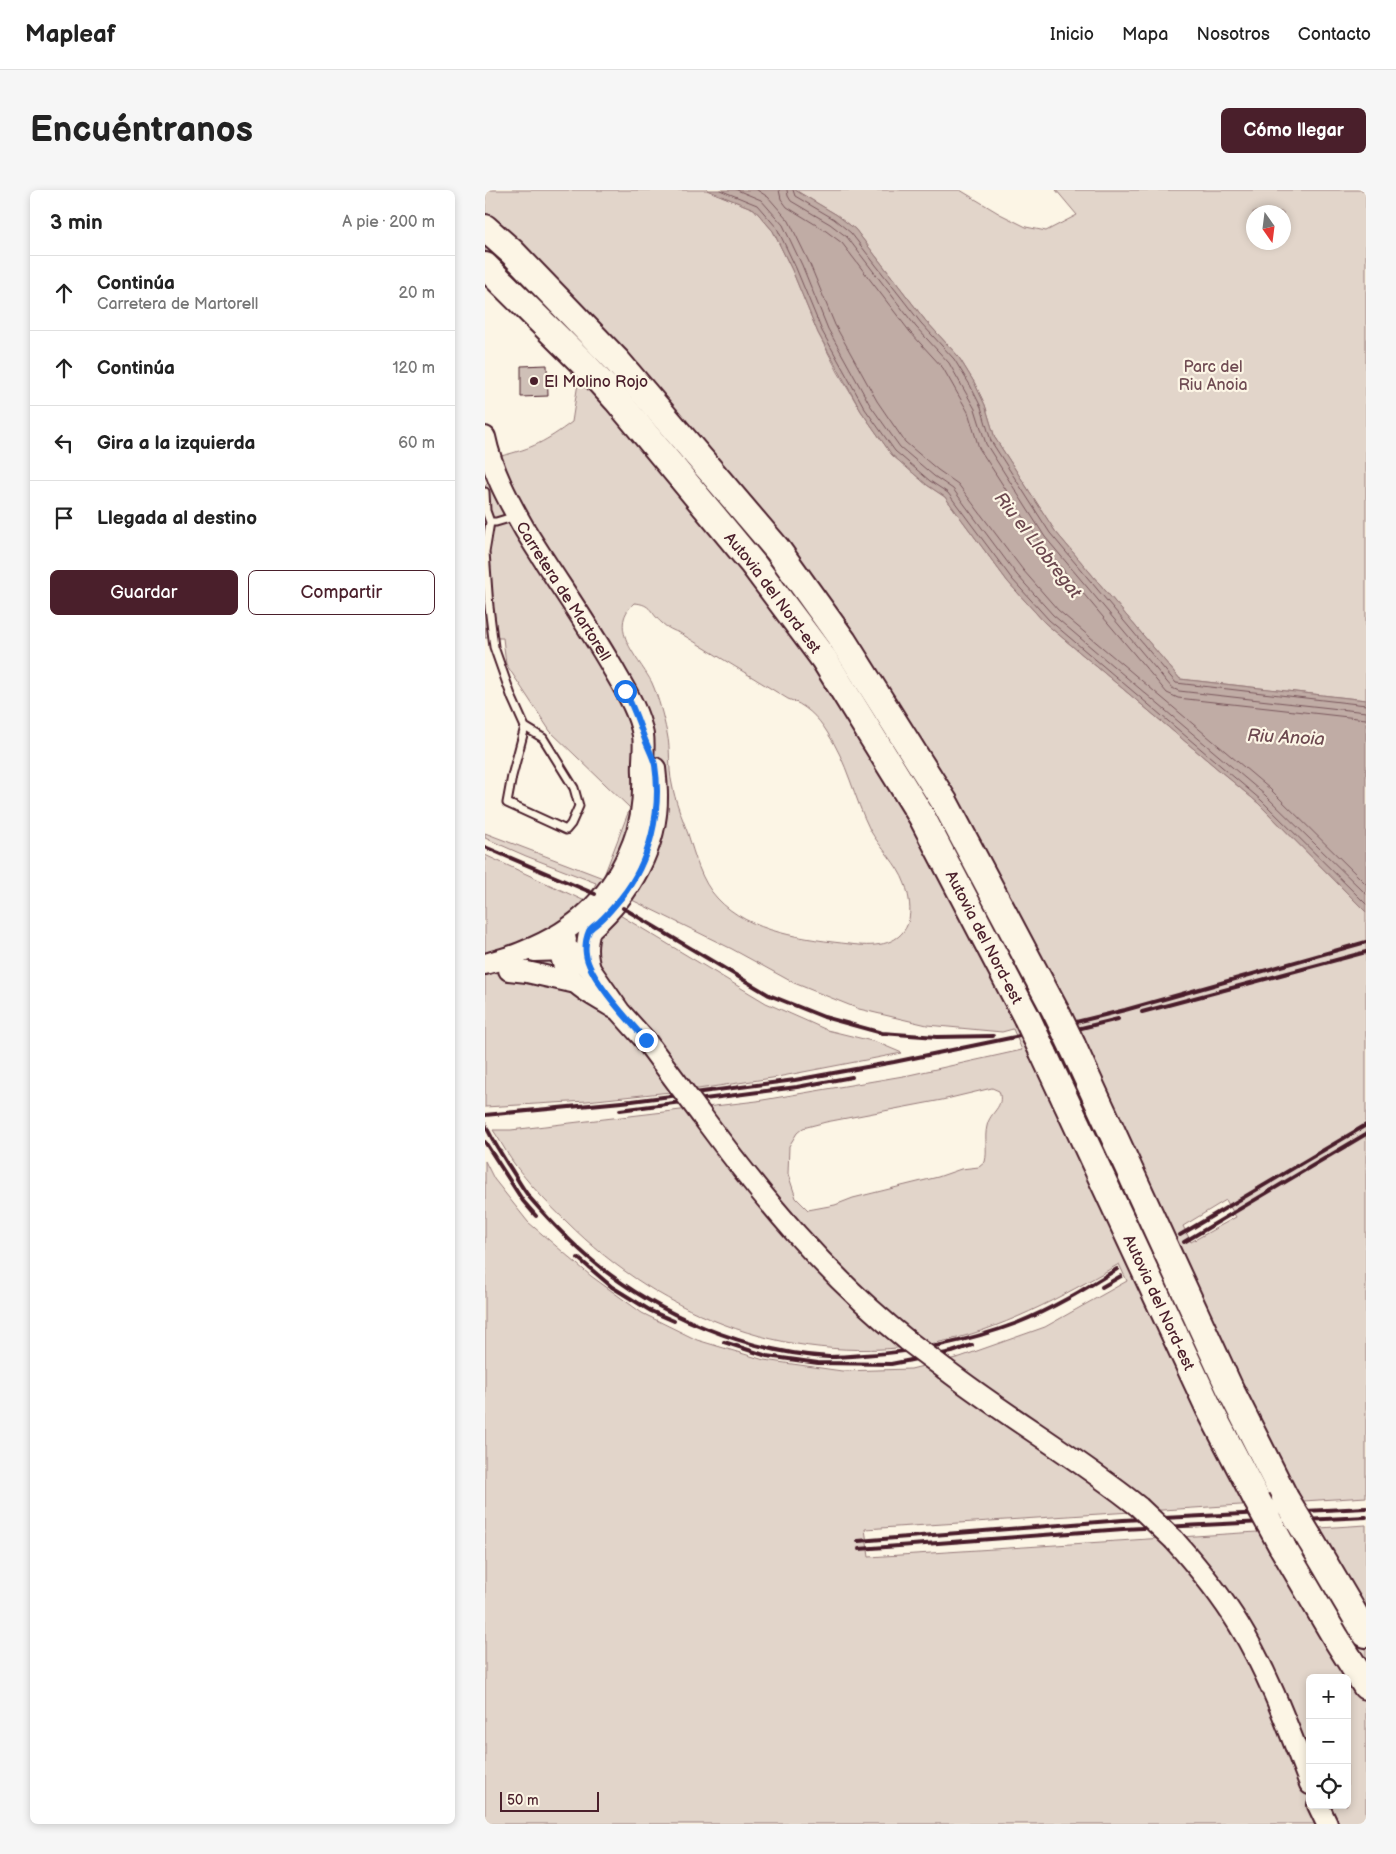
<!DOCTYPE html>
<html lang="es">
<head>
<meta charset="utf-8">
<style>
  :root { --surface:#fff; --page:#f6f6f6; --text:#222; --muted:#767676; --line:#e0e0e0; --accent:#4a1f2b }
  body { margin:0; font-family:"Balsamiq Sans",sans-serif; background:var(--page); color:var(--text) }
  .controls { position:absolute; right:15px; bottom:15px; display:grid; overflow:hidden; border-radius:8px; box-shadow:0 2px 8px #0003 }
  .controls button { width:45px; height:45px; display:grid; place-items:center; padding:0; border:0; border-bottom:1px solid var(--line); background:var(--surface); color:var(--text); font:25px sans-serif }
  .compass { position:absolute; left:761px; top:15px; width:45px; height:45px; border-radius:50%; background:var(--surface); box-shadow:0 2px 8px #0003; rotate:166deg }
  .scale { position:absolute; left:15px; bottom:12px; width:99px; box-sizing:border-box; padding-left:5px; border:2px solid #4a1f2b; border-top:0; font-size:14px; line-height:18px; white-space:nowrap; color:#4a1f2b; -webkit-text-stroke:4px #fcf5e5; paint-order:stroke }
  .stop { position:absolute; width:15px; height:15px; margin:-11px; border:4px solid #1a73e8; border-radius:50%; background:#fff }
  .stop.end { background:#1a73e8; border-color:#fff; box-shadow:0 1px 5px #0008 }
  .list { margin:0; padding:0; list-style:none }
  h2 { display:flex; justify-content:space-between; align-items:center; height:65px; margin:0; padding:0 20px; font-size:21px }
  h2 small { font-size:16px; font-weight:400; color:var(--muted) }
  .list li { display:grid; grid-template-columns:32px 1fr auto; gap:15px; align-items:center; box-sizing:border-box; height:75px; padding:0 20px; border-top:1px solid var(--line) }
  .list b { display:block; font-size:19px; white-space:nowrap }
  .list p { margin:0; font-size:16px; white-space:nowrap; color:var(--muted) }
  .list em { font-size:16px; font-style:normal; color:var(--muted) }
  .actions { display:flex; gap:10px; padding:15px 20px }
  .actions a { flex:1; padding:11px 0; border:1px solid var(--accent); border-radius:8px; text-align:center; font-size:18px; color:var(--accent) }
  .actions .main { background:var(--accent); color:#fff }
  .icon { flex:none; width:28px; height:28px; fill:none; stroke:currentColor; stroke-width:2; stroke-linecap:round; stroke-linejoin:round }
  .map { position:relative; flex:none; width:881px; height:1634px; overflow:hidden; border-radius:8px }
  header { display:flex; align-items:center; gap:30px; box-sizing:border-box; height:70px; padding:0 25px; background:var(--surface); border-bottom:1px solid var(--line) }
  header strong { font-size:24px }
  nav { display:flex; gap:28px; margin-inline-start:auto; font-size:18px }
  .intro { display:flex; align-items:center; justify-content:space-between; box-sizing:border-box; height:120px; padding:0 30px }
  h1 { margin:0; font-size:35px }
  .button { padding:12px 22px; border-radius:8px; background:var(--accent); color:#fff; font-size:18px; font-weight:700 }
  main { display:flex; gap:30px; padding:0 30px }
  aside { flex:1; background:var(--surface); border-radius:8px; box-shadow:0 2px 8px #0003 }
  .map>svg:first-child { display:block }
  .green { fill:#e2d5ca; stroke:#967a7a; fill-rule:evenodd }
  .water { fill:#c0aca5; stroke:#917474 }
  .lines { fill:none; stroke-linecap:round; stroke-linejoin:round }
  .shore { stroke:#79575c; stroke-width:1 }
  .building { fill:#cfc0b7; stroke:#4a1f2b }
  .service-casing { stroke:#4a1f2b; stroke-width:11 }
  .secondary-casing { stroke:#4a1f2b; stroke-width:24 }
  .motorway-casing { stroke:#4a1f2b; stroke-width:30 }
  .service { stroke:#fcf5e5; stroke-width:7 }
  .secondary { stroke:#fcf5e5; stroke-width:20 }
  .motorway { stroke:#fcf5e5; stroke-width:26 }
  .rail { stroke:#4a1f2b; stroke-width:4 }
  .secondary-bridge-casing { stroke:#4a1f2b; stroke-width:24; stroke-linecap:butt }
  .motorway-bridge-casing { stroke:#4a1f2b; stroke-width:30; stroke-linecap:butt }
  .secondary-bridge { stroke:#fcf5e5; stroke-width:20 }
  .motorway-bridge { stroke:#fcf5e5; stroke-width:26 }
  .route { stroke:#1a73e8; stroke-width:6 }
  .poi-dot { fill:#4a1f2b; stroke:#fcf5e5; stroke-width:2 }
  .labels { text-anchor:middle; stroke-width:4.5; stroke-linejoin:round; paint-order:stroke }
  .park-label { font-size:16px; fill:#704c53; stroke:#fcf5e5 }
  .poi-label { font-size:16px; fill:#4a1f2b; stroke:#fcf5e5; text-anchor:start }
  .street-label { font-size:16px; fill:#4a1f2b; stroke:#fcf5e5 }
  .water-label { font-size:18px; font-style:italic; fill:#6d4950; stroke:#fcf5e5 }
</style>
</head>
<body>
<header>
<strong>Mapleaf</strong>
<nav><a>Inicio</a><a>Mapa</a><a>Nosotros</a><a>Contacto</a></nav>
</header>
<div class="intro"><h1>Encuéntranos</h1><a class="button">Cómo llegar</a></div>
<main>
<aside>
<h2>3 min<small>A pie · 200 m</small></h2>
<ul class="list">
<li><svg class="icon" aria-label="ahead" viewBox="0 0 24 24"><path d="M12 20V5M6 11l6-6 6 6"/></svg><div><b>Continúa</b><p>Carretera de Martorell</p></div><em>20 m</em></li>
<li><svg class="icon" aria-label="ahead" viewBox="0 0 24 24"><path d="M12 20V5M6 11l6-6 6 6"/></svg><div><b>Continúa</b></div><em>120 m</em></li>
<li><svg class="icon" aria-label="left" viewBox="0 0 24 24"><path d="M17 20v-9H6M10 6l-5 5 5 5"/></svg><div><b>Gira a la izquierda</b></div><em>60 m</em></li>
<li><svg class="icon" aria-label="arrive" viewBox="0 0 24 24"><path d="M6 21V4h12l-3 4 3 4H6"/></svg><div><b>Llegada al destino</b></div></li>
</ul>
<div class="actions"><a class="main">Guardar</a><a>Compartir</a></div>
</aside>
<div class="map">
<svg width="881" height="1634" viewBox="0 0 881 1634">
  <rect width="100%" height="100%" fill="#fcf5e5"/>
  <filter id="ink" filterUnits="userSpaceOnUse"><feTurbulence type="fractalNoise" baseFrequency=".02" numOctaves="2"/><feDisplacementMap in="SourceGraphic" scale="10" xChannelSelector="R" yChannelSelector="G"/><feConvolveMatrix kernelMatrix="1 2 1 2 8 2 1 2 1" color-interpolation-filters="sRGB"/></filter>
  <g filter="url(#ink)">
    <path class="green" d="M 0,0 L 222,0 L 269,19 L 288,41 L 307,80 L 333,143 L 353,182 L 376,221 L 407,265 L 442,295 L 460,307 L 523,392 L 560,433 L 773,613 L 881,722 L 881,1307 L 380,1339 L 384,1367 L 881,1335 L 881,1634 L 0,1634 L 0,971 L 9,989 L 43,1032 L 106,1086 L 157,1123 L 212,1150 L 279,1170 L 357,1181 L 426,1179 L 475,1167 L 560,1137 L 642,1091 L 634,1074 C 576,1107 515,1141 450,1153 C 311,1178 180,1130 81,1031 C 62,1013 43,993 28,972 C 21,962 15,950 8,940 L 26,940 L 272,911 L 424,885 L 537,860 L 528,839 L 517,842 L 442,835 L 374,819 L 309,793 L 247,759 L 145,709 L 133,724 L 281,813 L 342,840 L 391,852 L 417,863 L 287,888 L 213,899 L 102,911 L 0,917 L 0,665 L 102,712 L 111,693 L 41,666 L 0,648 L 0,643 L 118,688 L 145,618 L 65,541 L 21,474 L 18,448 L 0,448 L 0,297 L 16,266 C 48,258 60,252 87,232 L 93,193 L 91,117 L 42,103 L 0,75 ZM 149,413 C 167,414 165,423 177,433 C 182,438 189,441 195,443 L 303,509 C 319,514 333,527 342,542 C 362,571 369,608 385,640 C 395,658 413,674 420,694 C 424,705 427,721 423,733 C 414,757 386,757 365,754 C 321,749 264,743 232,708 C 216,691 210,666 203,644 C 197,627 190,611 187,594 C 183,577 186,560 182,543 C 178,526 174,509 167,493 C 155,469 121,439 149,413 ZM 507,898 L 514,901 C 520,918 505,921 502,936 C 499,948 503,960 500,972 L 494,977 L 476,979 L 453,987 L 368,1008 L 350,1015 L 323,1020 L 311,1008 L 303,984 L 304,956 L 312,943 L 318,938 L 341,932 L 457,910 ZM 741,1010 L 751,1027 L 706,1052 L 698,1036 ZM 825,1488 L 862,1488 L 862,1615 L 825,1615 Z
      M 310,0 L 475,0 L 515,24 L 541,37 L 561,41 L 592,25 L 571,0 L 881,0 L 881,510 L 695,489 L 570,341 L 510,248 L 500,215 L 489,192 L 473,166 L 440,130 L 370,39 L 352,25 ZM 768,22 L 798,22 L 798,52 L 768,52 Z"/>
    <path class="water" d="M 222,0 L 310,0 L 352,25 L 370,39 L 440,130 L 473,166 L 489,192 L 500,215 L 510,248 L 570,341 L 695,489 L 881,510 L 881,722 L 773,613 L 560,433 L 523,392 L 460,307 L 442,295 L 407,265 L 376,221 L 333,143 L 307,80 L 288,41 L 269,19 Z"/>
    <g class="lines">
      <path class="shore" d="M 235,0 L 272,15 L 292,38 L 311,78 L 337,141 L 380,219 L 410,261 L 445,291 L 463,303 L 527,389 L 564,430 L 776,610 L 881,714
        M 252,0 L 276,10 L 298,35 L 317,75 L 343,139 L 385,215 L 415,257 L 449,286 L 468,299 L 532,385 L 568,425 L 780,605 L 881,704
        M 272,0 L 283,7 L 304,31 L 324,72 L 350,135 L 392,211 L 420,252 L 453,280 L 473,294 L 538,380 L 573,420 L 785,599 L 881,694
        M 294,0 L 296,9 L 302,17 L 341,41 L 357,53 L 425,142 L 458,178 L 483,222 L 494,258 L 554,351 L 682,503 L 693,508 L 881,529
        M 302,0 L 303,6 L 306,11 L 345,34 L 362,47 L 431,137 L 464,173 L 490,219 L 501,254 L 560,347 L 687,498 L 694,501 L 881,522
        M 308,0 L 310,6 L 349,29 L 366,43 L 436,133 L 469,169 L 485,195 L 496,217 L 506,251 L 565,343 L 691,493 L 881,515"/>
    </g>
    <path class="building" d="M 62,175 L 63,206 L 36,207 L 36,176 Z"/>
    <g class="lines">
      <g class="service-casing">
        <path id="service" d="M 0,302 L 1,321 L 5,332 L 0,362
          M 5,332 L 11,332 L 31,326
          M 0,362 L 4,417 L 9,457 L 27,508 L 40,537 L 58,548 L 89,598 L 94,616 L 86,634 L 81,640 L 22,613 L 27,586 L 40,537"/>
      </g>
      <g class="secondary-casing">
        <g id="secondary">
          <path id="s1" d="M 0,247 C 7,281 23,310 40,340 C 68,386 100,430 127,477 C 139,498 154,521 158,545 C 160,557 157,571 158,583 C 159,607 157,631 148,653 C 127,707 93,740 40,761 C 27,767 13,770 0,774"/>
          <path d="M 108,737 C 145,704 173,656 172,605 C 172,596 171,587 170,578"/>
          <path d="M 105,740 C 101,755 101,764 105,779"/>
          <path d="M 81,750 C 69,763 81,783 91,793 C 101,803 117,810 129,818"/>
          <path d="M 49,761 L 84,760 L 92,766 L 105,779 L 135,822 L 161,851 L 196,898"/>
          <path d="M 24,780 L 42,782 L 91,793"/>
          <path d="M 217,926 C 278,1009 342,1086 423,1151"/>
          <path d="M 460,1179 C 522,1227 592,1267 654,1317"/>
          <path d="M 689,1350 C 713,1377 735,1404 754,1435 C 784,1484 804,1540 825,1594"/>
          <path d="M 833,1615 L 842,1634"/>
        </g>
      </g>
      <g class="motorway-casing">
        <g id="motorway">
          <path d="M 0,38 L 27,62 L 132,171 L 292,359 L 358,451 L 460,613 L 572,824"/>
          <path id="s2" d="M 0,76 L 99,174 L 132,210 L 268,374 L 339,469 L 437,627 L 542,828"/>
          <path d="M 587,855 L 745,1199 L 800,1308"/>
          <path id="s3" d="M 558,862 L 724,1218 L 772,1310"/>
          <path d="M 825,1349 L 881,1444"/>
          <path d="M 797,1356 L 851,1448 L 881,1496"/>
        </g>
      </g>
      <use href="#service" class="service"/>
      <use href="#secondary" class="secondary"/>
      <use href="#motorway" class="motorway"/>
      <path class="rail" d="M 0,657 L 110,704
        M 138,718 L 284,805 L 339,827 L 397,843 L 452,847 L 508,846
        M 657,822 L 881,762
        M 539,852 L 633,829
        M 135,920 L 312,897 L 367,887
        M 0,925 L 147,911 L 310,890 L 409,872 L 530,847 L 640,820 L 881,752
        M 0,934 C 6,948 14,960 22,973 C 30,984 36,997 45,1008 C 65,1031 86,1053 109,1072 C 173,1125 260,1162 344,1167 C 355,1167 367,1166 378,1165 C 433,1162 481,1152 532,1133 C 567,1119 600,1099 632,1079
        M 0,952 L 38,1011 L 51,1026
        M 695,1045 L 881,935
        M 699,1052 L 881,944
        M 93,1068 L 127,1097 L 166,1121 L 189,1131
        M 617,1097 L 636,1086
        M 239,1152 L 282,1166 L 333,1173 L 406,1174 L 467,1162 L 487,1155
        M 373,1351 L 638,1330 L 881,1318
        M 374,1359 L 638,1339 L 881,1327"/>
      <g class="secondary-bridge-casing">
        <path id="secondary-bridge" d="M 196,898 L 217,926
          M 423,1151 L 460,1179
          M 654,1317 L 689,1350"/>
      </g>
      <g class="motorway-bridge-casing">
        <path id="motorway-bridge" d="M 572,824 L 587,855
          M 542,828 L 558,862
          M 800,1308 L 825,1349
          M 772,1310 L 797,1356"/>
      </g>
      <use href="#secondary-bridge" class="secondary-bridge"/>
      <use href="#motorway-bridge" class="motorway-bridge"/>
    </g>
  </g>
  <g class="lines" filter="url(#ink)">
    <path class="route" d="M 140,501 C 148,516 153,531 159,547 C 162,556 168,566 170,575 C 177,621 165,672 136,708 C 129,716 123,724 115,731 C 112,734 106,737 104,741 C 101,748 100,757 101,764 C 103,787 145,832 161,850"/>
  </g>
  <circle class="poi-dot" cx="49" cy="191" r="5"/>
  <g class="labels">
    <g class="park-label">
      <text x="728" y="182">Parc del<tspan x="728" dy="18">Riu Anoia</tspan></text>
    </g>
    <g class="poi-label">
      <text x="59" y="197">El Molino Rojo</text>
    </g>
    <g class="street-label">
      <text dy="6" stroke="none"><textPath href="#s1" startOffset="174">Carretera de Martorell</textPath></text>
      <text dy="6" stroke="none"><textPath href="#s2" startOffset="436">Autovia del Nord-est</textPath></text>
      <text dy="6" stroke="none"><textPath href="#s2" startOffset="841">Autovia del Nord-est</textPath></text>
      <text dy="6" stroke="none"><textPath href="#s3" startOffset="276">Autovia del Nord-est</textPath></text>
    </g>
    <g class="water-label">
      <text transform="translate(553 355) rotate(52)" y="6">Riu el Llobregat</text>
      <text transform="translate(801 547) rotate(3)" y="6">Riu Anoia</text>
    </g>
  </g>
</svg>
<div class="controls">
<button>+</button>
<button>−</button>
<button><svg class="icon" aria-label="locate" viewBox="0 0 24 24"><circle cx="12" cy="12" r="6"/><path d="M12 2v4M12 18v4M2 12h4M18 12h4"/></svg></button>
</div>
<svg class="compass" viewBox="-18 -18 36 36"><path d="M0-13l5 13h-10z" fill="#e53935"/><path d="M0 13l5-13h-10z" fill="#767676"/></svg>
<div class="scale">50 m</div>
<div class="stop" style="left:140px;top:501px"></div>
<div class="stop end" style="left:161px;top:850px"></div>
</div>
</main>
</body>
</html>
